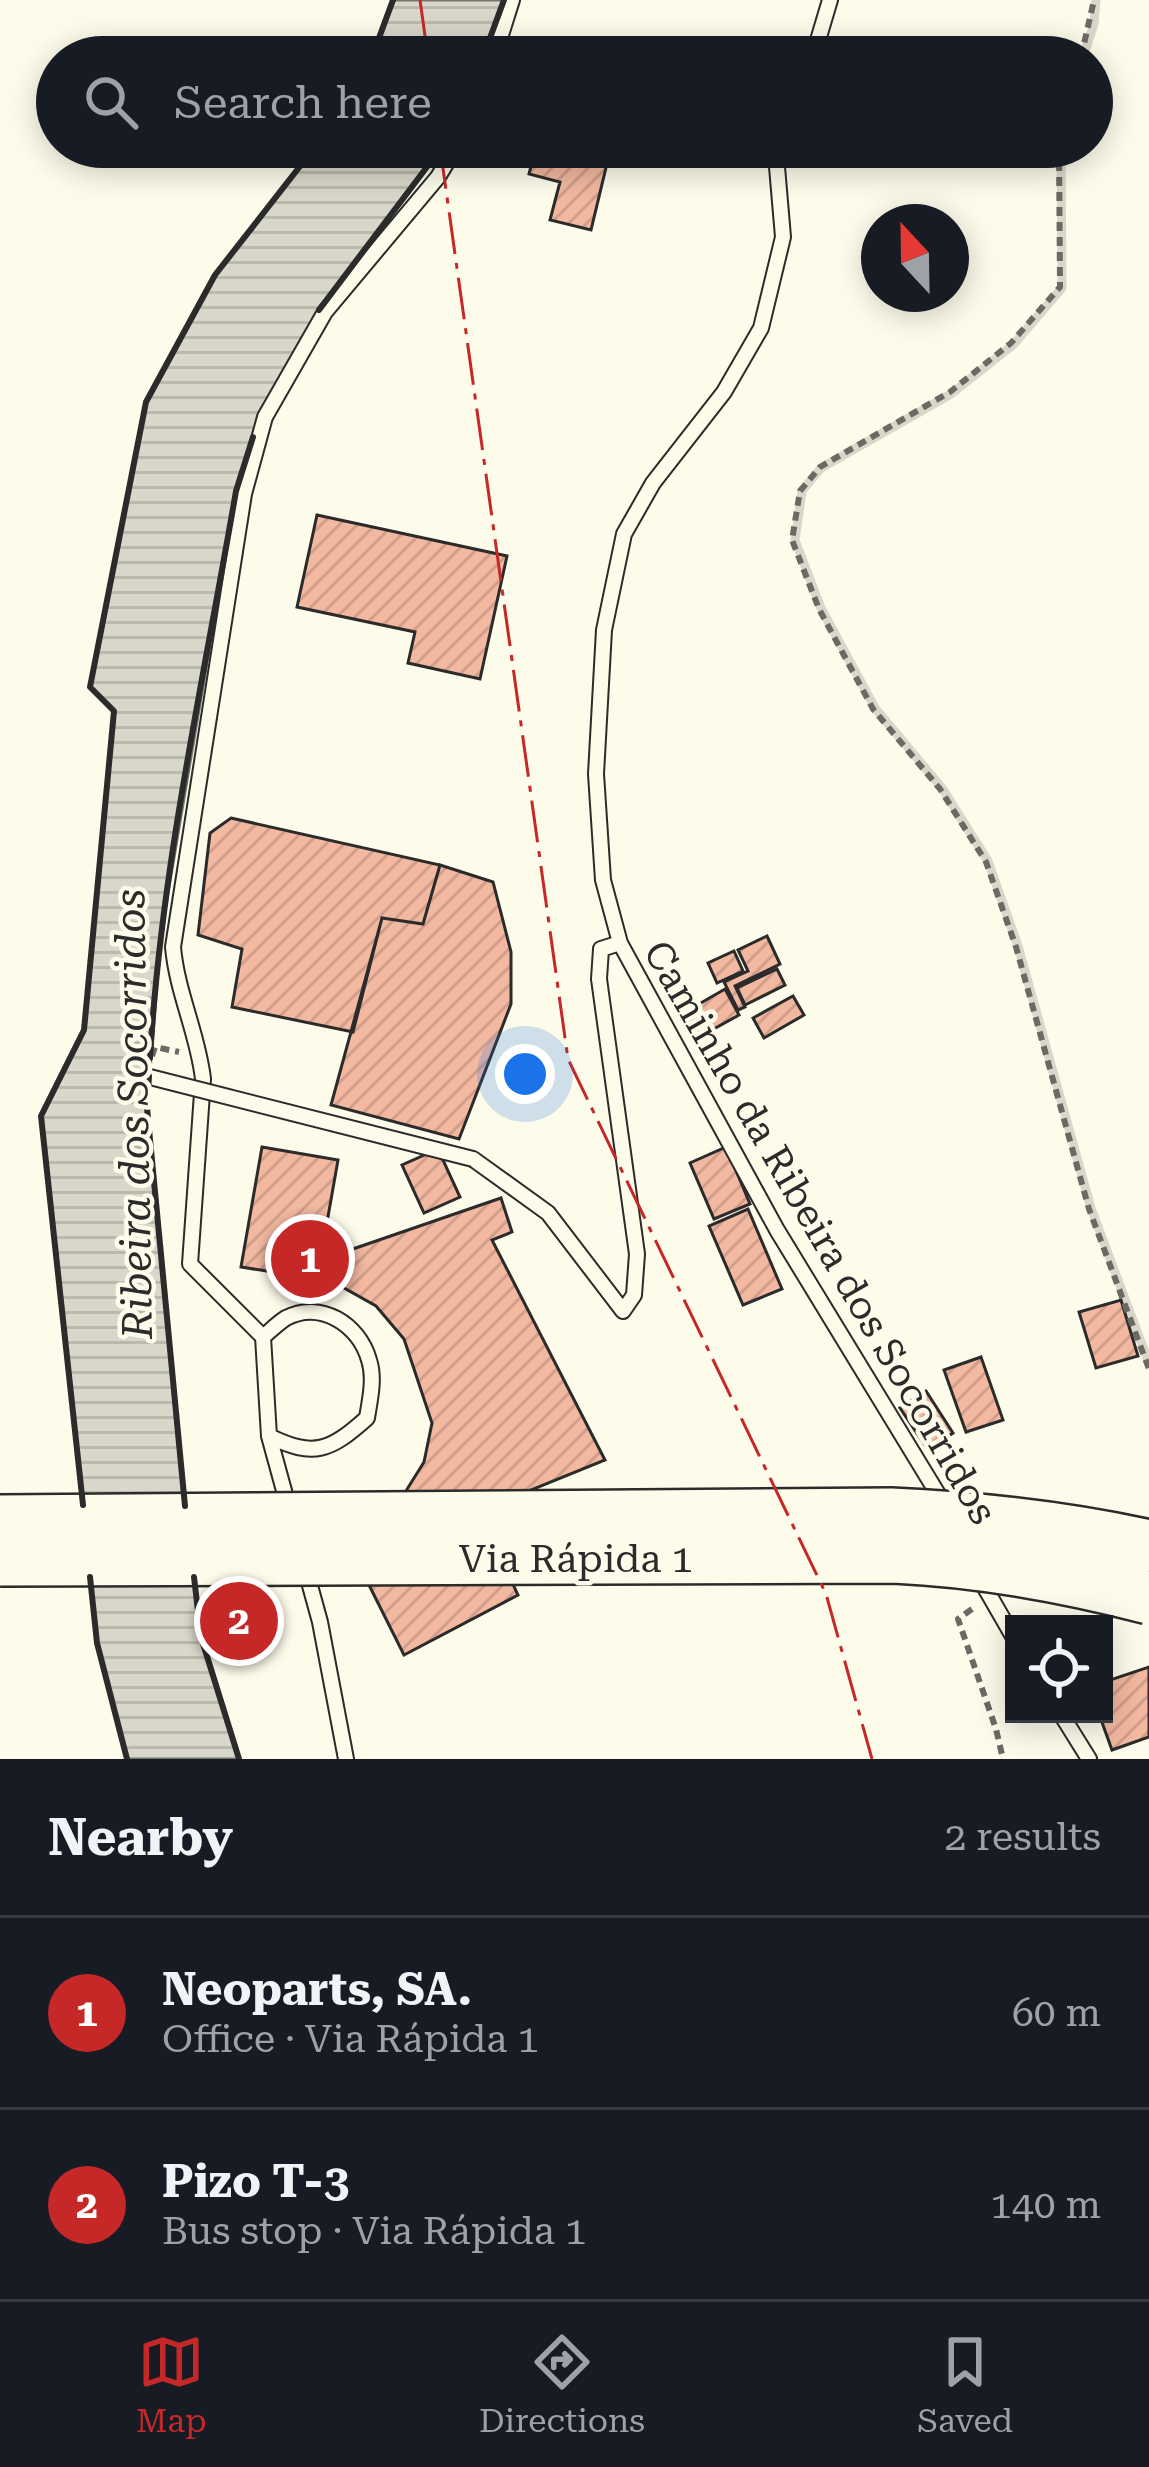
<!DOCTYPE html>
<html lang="en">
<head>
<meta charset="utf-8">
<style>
  :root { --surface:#171b24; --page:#20242c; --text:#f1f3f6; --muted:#9ea1a6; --line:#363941; --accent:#c62828 }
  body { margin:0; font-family:"Roboto Serif",serif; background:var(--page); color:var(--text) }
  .controls { position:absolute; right:36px; bottom:36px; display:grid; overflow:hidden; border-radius:0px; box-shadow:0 6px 30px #0003 }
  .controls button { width:108px; height:108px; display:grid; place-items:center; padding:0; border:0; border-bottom:3px solid var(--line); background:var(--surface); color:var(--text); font:60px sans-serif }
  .compass { position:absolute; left:861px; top:204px; width:108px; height:108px; border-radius:50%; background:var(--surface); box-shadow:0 6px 30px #0003; rotate:338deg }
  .you { position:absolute; left:525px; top:1074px; width:42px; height:42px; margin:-30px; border:9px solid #fff; border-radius:50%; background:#1a73e8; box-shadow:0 0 0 18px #1a73e833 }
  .badge { display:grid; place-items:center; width:78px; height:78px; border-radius:50%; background:var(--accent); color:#fff; font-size:39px; font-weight:700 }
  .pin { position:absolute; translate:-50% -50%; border:6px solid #fff; box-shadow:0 3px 12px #0006 }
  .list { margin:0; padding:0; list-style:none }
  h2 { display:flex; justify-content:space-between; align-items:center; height:156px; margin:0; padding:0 48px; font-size:51px }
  h2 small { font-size:39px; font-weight:400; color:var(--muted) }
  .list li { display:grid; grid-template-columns:78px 1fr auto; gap:36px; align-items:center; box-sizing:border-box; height:192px; padding:0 48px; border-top:3px solid var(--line) }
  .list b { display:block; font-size:45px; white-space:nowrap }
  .list p { margin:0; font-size:39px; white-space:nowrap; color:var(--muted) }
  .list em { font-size:39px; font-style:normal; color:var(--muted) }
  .icon { flex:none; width:66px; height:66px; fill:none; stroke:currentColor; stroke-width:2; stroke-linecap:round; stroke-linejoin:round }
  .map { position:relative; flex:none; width:1149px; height:1759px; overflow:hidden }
  .search { position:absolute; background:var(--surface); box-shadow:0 6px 30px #0003; left:36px; right:36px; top:36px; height:132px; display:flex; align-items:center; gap:30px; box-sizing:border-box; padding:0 42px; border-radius:66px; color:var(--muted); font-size:45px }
  .sheet { height:540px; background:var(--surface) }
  nav { display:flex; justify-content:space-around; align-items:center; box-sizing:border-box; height:168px; border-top:3px solid var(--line); background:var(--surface); font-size:33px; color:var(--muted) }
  nav a { display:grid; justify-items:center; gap:6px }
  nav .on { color:var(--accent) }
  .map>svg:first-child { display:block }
  .water { fill:url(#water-rules); stroke:#74746e; stroke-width:3 }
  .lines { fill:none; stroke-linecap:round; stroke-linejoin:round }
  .stream { stroke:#d8d7c9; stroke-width:9 }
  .building { fill:url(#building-hatch); stroke:#2b2b2b; stroke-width:3 }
  .lane-casing { stroke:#2b2b2b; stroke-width:18 }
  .path { stroke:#6a6964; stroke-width:6; stroke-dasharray:9 6; stroke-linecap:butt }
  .lane { stroke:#fdfbea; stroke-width:14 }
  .lane-bridge-casing { stroke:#2b2b2b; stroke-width:18; stroke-linecap:butt }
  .highway-bridge-casing { stroke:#2b2b2b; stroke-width:56; stroke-linecap:butt }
  .lane-bridge { stroke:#fdfbea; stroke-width:14 }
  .highway-bridge { stroke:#fdfbea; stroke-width:51 }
  .wall { stroke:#2b2b2b; stroke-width:6 }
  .power { stroke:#c62828; stroke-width:3; stroke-dasharray:42 9 6 9; stroke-linecap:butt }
  .labels { text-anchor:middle; stroke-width:9; stroke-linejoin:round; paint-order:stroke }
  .street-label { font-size:39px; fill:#2b2b2b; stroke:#fdfbea }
  .water-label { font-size:42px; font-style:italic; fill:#2b2b2b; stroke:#fdfbea }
</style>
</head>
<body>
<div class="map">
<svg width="1149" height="1759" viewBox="0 0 1149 1759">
  <defs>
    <pattern id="water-rules" width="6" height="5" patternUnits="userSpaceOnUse" patternTransform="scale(3)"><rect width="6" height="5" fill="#d8d7c9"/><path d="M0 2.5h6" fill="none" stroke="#bab9ad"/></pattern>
    <pattern id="building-hatch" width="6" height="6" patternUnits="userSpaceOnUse" patternTransform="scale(3)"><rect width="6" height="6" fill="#f2b8a0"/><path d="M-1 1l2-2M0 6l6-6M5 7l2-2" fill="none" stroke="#d09e8a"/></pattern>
  </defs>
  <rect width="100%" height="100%" fill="#fdfbea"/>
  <path class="water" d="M 393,0 L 504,0 L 483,57 L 372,57 Z
    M 315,147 L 442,147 L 321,306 L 261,411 L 236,491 L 161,934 L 147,1108 L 180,1466 L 201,1637 L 239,1759 L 127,1759 L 97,1643 L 41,1116 L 84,1030 L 114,711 L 90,687 L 146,402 L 215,275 Z"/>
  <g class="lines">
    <path class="stream" d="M 1083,57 L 1094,24 L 1096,0
      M 1061,147 L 1062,288 L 1013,345 L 951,394 L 821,468 L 802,491 L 795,540 L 821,608 L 875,708 L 942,788 L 988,861 L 1018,946 L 1091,1208 L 1149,1363"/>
  </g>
  <path class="building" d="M 536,147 L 575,147 L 609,155 L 591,230 L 550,220 L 560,182 L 529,174 Z
    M 317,515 L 507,556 L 480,679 L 408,663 L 415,632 L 297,607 Z
    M 231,818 L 440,865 L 423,924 L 382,918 L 353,1032 L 232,1007 L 242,949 L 198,935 L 210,833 Z
    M 440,865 L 493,882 L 511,952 L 511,1004 L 459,1139 L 331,1105 L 382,918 L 423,924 Z
    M 767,936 L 780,964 L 735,986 L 745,1007 L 738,1010 L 724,982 L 748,971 L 738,950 Z
    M 734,951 L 743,971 L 717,983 L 708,963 Z
    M 777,969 L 785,985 L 745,1005 L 737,988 Z
    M 725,989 L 739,1015 L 701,1036 L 687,1011 Z
    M 793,996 L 804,1015 L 764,1038 L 753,1018 Z
    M 262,1147 L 338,1160 L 317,1279 L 241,1267 Z
    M 726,1147 L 750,1204 L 714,1219 L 690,1163 Z
    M 438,1149 L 460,1197 L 424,1213 L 402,1165 Z
    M 501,1198 L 512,1232 L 492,1240 L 605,1460 L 479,1511 L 518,1595 L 404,1655 L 352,1551 L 396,1507 L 424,1462 L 432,1423 L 404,1339 L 376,1306 L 337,1284 L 347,1251 Z
    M 748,1209 L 782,1289 L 743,1305 L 709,1226 Z
    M 1121,1300 L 1138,1356 L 1096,1368 L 1079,1312 Z
    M 981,1357 L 1003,1420 L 966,1432 L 944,1370 Z
    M 926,1391 L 953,1433 L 928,1450 L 900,1408 Z
    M 1149,1667 L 1149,1737 L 1112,1750 L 1099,1714 L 1104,1714 L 1104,1682 Z"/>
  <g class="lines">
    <g class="lane-casing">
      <path id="lane" d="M 494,57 L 512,0
        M 813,57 L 830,0
        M 782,147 L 777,167 L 783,237 L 761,328 L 724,392 L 653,483 L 624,534 L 604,630 L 596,774 L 603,880 L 620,943 L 777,1230 L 944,1504
        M 473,1159 L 548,1213 L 623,1311 L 634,1295 L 637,1254 L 599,979 L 601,949 L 620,943
        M 263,1337 C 270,1331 278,1323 286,1318 C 320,1300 359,1324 369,1360 C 375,1378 370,1399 367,1418 C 330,1451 314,1458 269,1436
        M 289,1509 L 269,1436 L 263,1337 L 190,1264 L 203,1079 C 198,1034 177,993 173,947 L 244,494 L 265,417 L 325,312 L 438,177 L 456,147
        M 306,1571 L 320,1622 L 346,1759
        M 980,1579 L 1014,1638
        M 1061,1714 L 1089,1759"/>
    </g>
    <path class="path" d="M 1081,57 L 1094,0
      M 1059,147 L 1060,287 L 1011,343 L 950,392 L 820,467 L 800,491 L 792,540 L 819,609 L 873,709 L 940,789 L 986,862 L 1016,947 L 1089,1209 L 1149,1369
      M 152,1056 L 155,1047 L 179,1052
      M 972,1609 L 958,1619 L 996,1729 L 1003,1759"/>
    <use href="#lane" class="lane"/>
    <g class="lane-bridge-casing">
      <path id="lane-bridge" d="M 146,1076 L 473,1159"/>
    </g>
    <g class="highway-bridge-casing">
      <path id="highway-bridge" d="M 0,1521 L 891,1514 C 979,1518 1063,1527 1149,1546
        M 0,1560 L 894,1557 C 981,1561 1064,1576 1149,1598"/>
    </g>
    <use href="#lane-bridge" class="lane-bridge"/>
    <use href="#highway-bridge" class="highway-bridge"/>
    <path class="wall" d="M 372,57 L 393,0
      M 483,57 L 504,0
      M 319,310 L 442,147
      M 150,1058 C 161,868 204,678 236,491 L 253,437
      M 149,1076 L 147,1108 L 185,1506
      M 83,1505 L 41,1116 L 84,1030 L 114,711 L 90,687 L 146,402 L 215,275 L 315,147
      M 90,1577 L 97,1643 L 127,1759
      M 194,1577 L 201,1637 L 239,1759"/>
    <path class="power" d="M 420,0 L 428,57
      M 440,147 L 568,1059 L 826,1594 L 872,1759"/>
  </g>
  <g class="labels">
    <g class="street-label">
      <text transform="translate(821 1232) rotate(60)" y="14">Caminho da Ribeira dos Socorridos</text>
      <text x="576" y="1572">Via Rápida 1</text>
    </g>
    <g class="water-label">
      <text transform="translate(133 1114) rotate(-91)" y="15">Ribeira dos Socorridos</text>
    </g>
  </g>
</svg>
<div class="controls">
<button><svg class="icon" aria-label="locate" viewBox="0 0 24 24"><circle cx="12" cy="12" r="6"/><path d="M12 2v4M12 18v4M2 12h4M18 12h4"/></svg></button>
</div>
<svg class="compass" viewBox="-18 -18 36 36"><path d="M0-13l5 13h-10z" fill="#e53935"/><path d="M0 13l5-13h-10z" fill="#9ea1a6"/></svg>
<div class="you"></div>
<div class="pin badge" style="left:310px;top:1259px">1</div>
<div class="pin badge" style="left:239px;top:1621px">2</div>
<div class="search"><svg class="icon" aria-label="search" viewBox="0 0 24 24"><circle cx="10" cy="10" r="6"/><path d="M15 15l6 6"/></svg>Search here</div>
</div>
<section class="sheet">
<h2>Nearby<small>2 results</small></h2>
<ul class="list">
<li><span class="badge">1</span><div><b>Neoparts, SA.</b><p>Office · Via Rápida 1</p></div><em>60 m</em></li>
<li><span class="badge">2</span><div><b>Pizo T-3</b><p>Bus stop · Via Rápida 1</p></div><em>140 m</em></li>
</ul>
</section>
<nav>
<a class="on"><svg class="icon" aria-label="map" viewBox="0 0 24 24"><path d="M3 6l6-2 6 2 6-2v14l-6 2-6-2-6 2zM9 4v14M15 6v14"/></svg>Map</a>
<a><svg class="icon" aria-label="directions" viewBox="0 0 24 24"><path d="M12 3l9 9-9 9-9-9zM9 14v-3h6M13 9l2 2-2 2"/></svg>Directions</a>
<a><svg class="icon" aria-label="saved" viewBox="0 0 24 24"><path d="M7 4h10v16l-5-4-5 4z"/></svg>Saved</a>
</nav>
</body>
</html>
